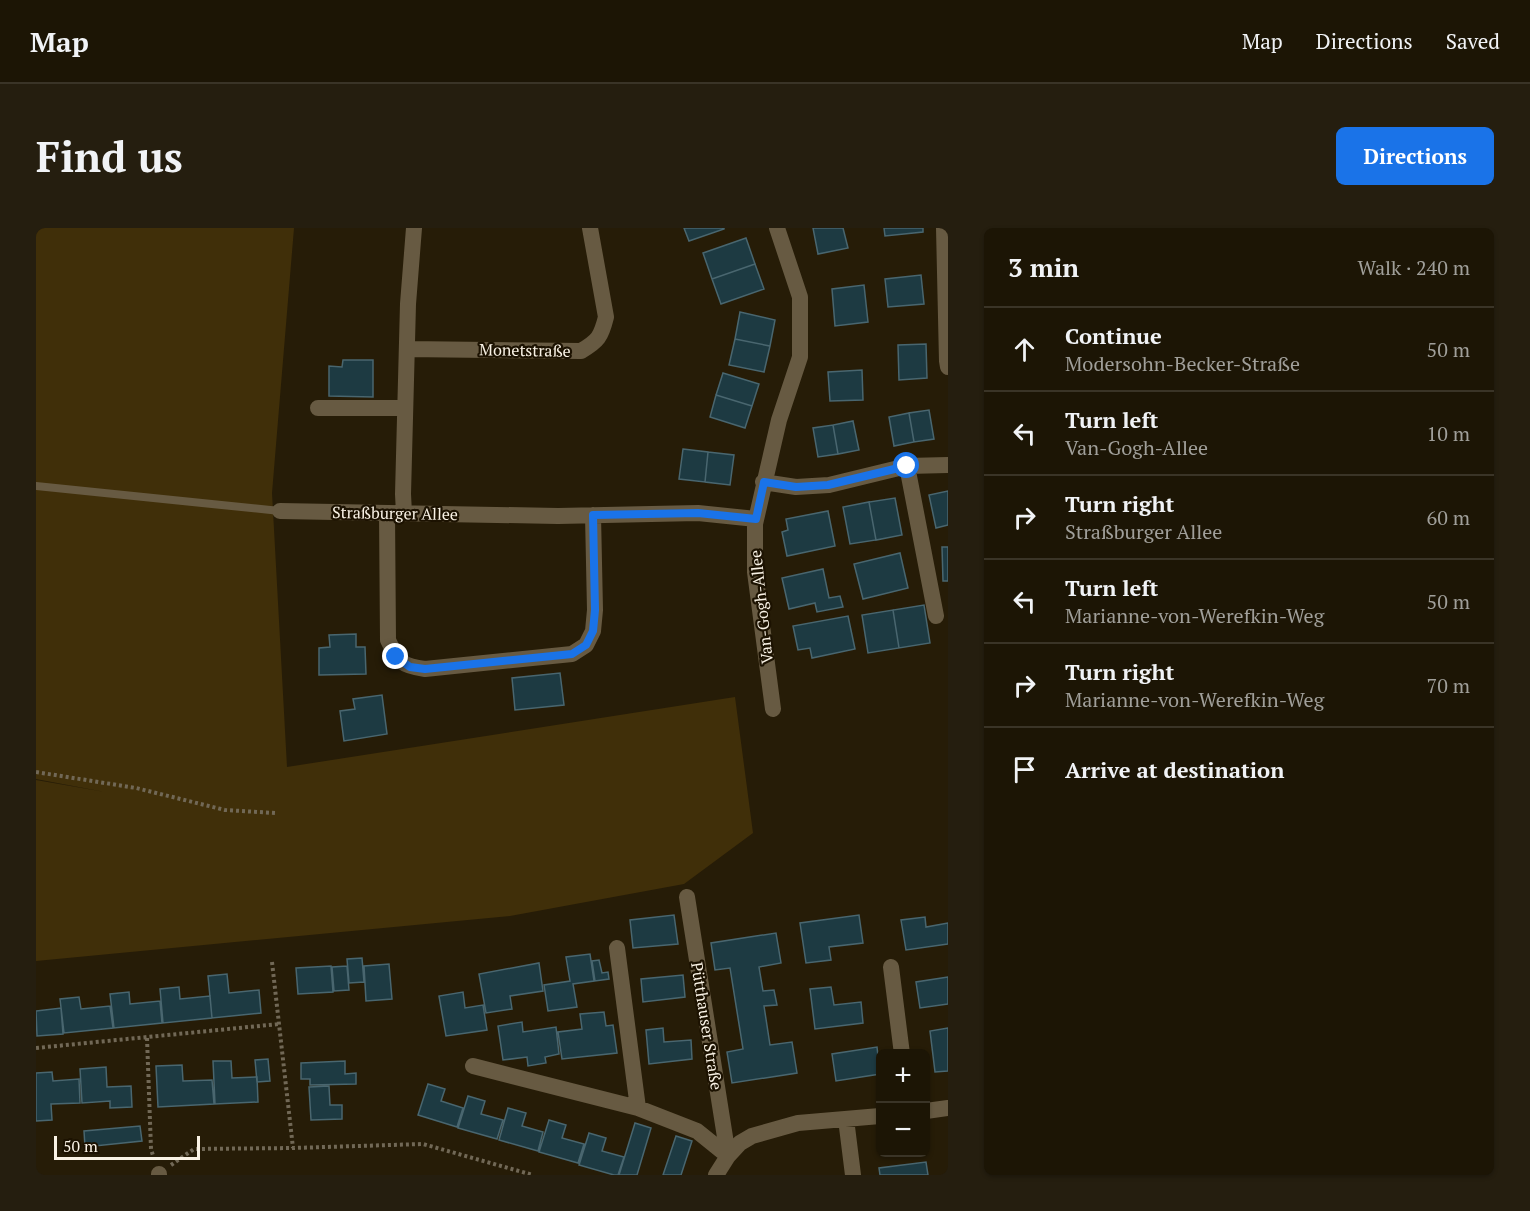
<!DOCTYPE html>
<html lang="en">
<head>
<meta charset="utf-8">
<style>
  :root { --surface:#1c1505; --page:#251e0f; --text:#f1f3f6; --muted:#a09f9a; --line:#3a3427; --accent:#1a73e8 }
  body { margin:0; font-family:"PT Serif",serif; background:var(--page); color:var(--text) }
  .controls { position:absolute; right:18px; bottom:18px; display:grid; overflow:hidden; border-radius:9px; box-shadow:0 2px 4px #0004 }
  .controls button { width:54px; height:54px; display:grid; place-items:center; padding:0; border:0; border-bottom:2px solid var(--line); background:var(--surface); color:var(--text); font:30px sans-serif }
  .scale { position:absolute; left:18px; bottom:15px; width:146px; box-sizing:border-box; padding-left:6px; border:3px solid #f9f2e5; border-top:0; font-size:16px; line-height:21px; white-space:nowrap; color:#f9f2e5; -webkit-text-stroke:4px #1c1201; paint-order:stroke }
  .stop { position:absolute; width:18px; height:18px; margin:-14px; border:4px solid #1a73e8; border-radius:50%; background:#fff }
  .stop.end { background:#1a73e8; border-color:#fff; box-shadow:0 2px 6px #0008 }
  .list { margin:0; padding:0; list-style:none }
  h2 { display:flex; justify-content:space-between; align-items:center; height:78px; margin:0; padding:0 24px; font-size:26px }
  h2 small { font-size:20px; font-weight:400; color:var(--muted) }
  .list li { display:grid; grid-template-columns:39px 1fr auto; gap:18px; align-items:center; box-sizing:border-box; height:84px; padding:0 24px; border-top:2px solid var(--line) }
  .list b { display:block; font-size:22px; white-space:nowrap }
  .list p { margin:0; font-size:20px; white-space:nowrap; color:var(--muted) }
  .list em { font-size:20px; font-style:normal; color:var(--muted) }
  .icon { flex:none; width:33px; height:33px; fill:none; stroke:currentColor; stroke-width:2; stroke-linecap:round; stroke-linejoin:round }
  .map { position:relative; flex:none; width:912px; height:947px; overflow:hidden; border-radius:9px }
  header { display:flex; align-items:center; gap:36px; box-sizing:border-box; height:84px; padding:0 30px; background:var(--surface); border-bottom:2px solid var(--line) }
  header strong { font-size:28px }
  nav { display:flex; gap:33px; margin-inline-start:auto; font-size:21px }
  .intro { display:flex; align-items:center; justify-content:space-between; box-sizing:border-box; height:144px; padding:0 36px }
  h1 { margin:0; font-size:42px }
  .button { padding:15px 27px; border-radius:9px; background:var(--accent); color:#fff; font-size:21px; font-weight:700 }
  main { display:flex; gap:36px; padding:0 36px }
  aside { flex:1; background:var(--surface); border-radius:9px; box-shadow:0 2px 4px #0004 }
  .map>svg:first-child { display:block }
  .green { fill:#402f09 }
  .building { fill:#1d3a42; stroke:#49666f; stroke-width:1.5 }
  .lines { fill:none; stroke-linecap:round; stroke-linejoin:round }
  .path { stroke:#716856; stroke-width:4; stroke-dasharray:3 3; stroke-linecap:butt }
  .service { stroke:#675a42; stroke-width:8 }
  .minor { stroke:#675a42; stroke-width:16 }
  .route { stroke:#1a73e8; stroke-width:8 }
  .labels { text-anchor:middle; stroke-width:4.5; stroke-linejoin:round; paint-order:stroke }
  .street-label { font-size:16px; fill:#f9f2e5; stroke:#1c1201 }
</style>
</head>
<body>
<header>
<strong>Map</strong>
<nav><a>Map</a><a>Directions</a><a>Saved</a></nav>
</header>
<div class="intro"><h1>Find us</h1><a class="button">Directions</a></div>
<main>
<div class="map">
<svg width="912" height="947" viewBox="0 0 912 947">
  <rect width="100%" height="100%" fill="#261c07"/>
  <path class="green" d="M 0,0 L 258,0 L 236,265 L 251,539 L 699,469 L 717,605 L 648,656 L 474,688 L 0,733 L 0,552 L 69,564 L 0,551 Z"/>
  <path class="building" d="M 648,0 L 688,0 L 688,1 L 653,13 Z
    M 777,0 L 807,0 L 812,20 L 782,26 Z
    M 848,0 L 887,0 L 887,4 L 849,8 Z
    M 710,10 L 719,36 L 676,51 L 667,25 Z
    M 719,36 L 728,61 L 685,76 L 676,51 Z
    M 885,47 L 888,76 L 852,79 L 849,51 Z
    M 828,57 L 832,94 L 799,98 L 796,61 Z
    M 704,84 L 739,92 L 734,118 L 699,111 Z
    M 699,111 L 734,118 L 728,144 L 693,137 Z
    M 890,116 L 891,150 L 863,152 L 862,117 Z
    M 307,132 L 337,132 L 337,169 L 293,168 L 293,138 L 306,139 Z
    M 826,142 L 827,172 L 794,173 L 792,144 Z
    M 687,145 L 723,156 L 716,178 L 680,167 Z
    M 680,167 L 716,178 L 709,200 L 674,189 Z
    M 893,182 L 898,211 L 878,214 L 873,185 Z
    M 873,185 L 878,214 L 858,218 L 853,189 Z
    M 817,193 L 823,222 L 802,226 L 797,197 Z
    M 797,197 L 802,226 L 782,229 L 777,200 Z
    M 647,221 L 672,224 L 669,254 L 643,251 Z
    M 672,224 L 698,227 L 694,257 L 669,254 Z
    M 912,263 L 912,297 L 900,300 L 893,267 Z
    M 859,270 L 866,307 L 840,312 L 833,274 Z
    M 833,274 L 840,312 L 814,316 L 807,279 Z
    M 792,283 L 799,318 L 751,328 L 746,304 L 752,302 L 750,291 Z
    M 906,319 L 912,319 L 912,353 L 907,353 Z
    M 864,325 L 872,360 L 827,371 L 818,336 Z
    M 787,341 L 793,370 L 804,368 L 807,379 L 781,384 L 779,375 L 753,381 L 746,350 Z
    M 888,377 L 894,415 L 863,420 L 857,382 Z
    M 857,382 L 863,420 L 832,425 L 826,387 Z
    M 812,388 L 819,421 L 776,430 L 774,420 L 762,422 L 757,398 Z
    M 320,406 L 320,419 L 329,419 L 330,446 L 283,447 L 283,420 L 294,419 L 293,407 Z
    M 524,445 L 528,477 L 479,482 L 476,450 Z
    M 346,467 L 351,506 L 308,513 L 304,483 L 319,481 L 317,471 Z
    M 638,687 L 642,716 L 597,720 L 594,692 Z
    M 823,687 L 827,715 L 793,719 L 795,732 L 770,735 L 764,695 Z
    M 889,689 L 890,699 L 912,695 L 912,716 L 870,722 L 865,692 Z
    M 740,705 L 745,735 L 723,739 L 727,763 L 738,762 L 741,777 L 728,778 L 734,817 L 756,814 L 761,845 L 696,855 L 691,824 L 707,821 L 694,740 L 679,742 L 675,715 Z
    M 554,726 L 558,753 L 537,756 L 541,779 L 512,783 L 508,757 L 534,753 L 530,729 Z
    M 326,730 L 328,754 L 313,755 L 311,731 Z
    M 563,732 L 566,745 L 572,744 L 573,751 L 559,753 L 556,733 Z
    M 503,735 L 507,763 L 474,768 L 476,781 L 450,785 L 443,746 Z
    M 353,736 L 356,771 L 330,773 L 328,738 Z
    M 295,738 L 297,764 L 262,766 L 260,740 Z
    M 311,738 L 313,762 L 298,763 L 296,739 Z
    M 191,746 L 193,765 L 223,762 L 225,785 L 176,790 L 172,748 Z
    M 647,747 L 649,769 L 607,774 L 605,751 Z
    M 912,749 L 912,776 L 884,780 L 880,754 Z
    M 143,759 L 144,771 L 174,768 L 176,790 L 127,795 L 124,761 Z
    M 795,759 L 798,777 L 825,774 L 827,795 L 779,801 L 774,761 Z
    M 93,764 L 94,776 L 124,773 L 126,795 L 78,800 L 74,766 Z
    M 427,764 L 429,780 L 447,777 L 451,802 L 410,808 L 403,768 Z
    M 43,769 L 45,781 L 74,778 L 77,800 L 28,805 L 24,771 Z
    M 25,780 L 27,806 L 1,808 L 0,783 Z
    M 568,784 L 570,798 L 577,797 L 581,825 L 526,831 L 522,804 L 546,801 L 544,786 Z
    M 486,794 L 487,804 L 520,799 L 523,826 L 509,829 L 510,835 L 492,838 L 491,829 L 467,832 L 462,798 Z
    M 627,800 L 628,814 L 655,812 L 656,831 L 613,836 L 610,802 Z
    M 912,800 L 912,843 L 899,844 L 894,803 Z
    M 841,819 L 844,846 L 800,853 L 796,826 Z
    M 232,831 L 234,853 L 221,854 L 219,832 Z
    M 177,833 L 195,833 L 196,850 L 221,849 L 222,874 L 179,876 Z
    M 309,833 L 309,846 L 320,845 L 320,856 L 274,857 L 274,851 L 265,851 L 265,835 Z
    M 146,837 L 147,853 L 176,852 L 178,876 L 122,879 L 120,838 Z
    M 70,839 L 71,859 L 95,858 L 96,879 L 74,880 L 74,873 L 46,875 L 44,841 Z
    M 16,844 L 17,853 L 43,851 L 44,875 L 15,876 L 16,892 L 0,893 L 0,845 Z
    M 392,856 L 409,861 L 405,873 L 427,880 L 421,899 L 382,887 Z
    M 293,858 L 294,877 L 306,877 L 306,891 L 275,892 L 273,859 Z
    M 432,868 L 449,873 L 445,886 L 467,892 L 461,911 L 422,900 Z
    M 472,880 L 490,885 L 486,898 L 507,904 L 502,923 L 463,912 Z
    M 513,892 L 530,897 L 526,910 L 548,916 L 542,935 L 503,924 Z
    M 599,895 L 615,900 L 601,947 L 583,947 Z
    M 104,898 L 106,913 L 49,919 L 48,903 Z
    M 553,905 L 570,910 L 566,923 L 588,929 L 582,947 L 578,947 L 543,937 Z
    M 640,908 L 656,913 L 645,947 L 627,947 Z
    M 890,934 L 892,947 L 844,947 L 843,940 Z"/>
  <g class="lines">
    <path class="path" d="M 0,544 L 100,560 L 189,582 L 239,585
      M 236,734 L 257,920
      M 111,810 L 115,921 L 118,931
      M 0,820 L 243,796
      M 135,937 L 158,921 L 257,920 L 387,916 L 497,947"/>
    <path class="service" d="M 0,258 L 244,283"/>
    <path class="minor" d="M 908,0 L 911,133 L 912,139
      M 371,121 L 545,123 C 562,113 565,109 570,89 L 554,0
      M 282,180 L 369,180
      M 871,238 L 900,388
      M 727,254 L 760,259 L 793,257 L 871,238 L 912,237
      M 244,283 L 522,288 L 662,285 L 720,291
      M 351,285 L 352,412 C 362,434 366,438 389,441 L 536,426 L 550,417 L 557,403 L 559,382 L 557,287
      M 368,285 L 367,266 L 372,76 L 378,0
      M 737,481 L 719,344 L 719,296 L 743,192 L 764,129 L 764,69 L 741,0
      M 651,669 L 692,928
      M 581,720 L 602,880
      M 855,739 L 866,826
      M 437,838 L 602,880 L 661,903 L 692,928
      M 890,883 L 912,880
      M 810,891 L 817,947
      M 123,946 L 123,947
      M 680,947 L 692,928 L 704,915 L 716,908 L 762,895 L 844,888"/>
  </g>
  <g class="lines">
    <path class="route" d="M 360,429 L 374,439 L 389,441 L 536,426 L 550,417 L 557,403 L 559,382 L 557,287 L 662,285 L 720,291 L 728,254 L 760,259 L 792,257 L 871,238"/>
  </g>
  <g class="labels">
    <g class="street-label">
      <text transform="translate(489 122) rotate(1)" y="6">Monetstraße</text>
      <text transform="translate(359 285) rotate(1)" y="6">Straßburger Allee</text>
      <text transform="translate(725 379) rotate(-96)" y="6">Van-Gogh-Allee</text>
      <text transform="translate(671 798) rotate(81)" y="6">Pütthauser Straße</text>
    </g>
  </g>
</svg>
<div class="controls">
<button>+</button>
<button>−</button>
</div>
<div class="scale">50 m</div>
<div class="stop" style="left:871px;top:238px"></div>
<div class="stop end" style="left:360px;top:429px"></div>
</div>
<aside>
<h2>3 min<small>Walk · 240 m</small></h2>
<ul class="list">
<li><svg class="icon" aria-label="ahead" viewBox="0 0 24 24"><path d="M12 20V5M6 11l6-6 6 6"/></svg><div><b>Continue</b><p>Modersohn-Becker-Straße</p></div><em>50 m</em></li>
<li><svg class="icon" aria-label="left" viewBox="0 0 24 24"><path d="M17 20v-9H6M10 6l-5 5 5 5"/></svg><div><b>Turn left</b><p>Van-Gogh-Allee</p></div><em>10 m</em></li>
<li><svg class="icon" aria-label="right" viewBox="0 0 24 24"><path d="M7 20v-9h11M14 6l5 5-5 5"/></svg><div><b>Turn right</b><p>Straßburger Allee</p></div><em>60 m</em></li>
<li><svg class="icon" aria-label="left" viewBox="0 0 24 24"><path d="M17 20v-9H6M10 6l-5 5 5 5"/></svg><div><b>Turn left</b><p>Marianne-von-Werefkin-Weg</p></div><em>50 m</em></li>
<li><svg class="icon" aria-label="right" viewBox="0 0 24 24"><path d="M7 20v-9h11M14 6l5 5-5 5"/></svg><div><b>Turn right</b><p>Marianne-von-Werefkin-Weg</p></div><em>70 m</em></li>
<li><svg class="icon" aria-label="arrive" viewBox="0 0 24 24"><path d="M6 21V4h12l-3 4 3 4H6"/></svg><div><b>Arrive at destination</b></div></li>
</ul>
</aside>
</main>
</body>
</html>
